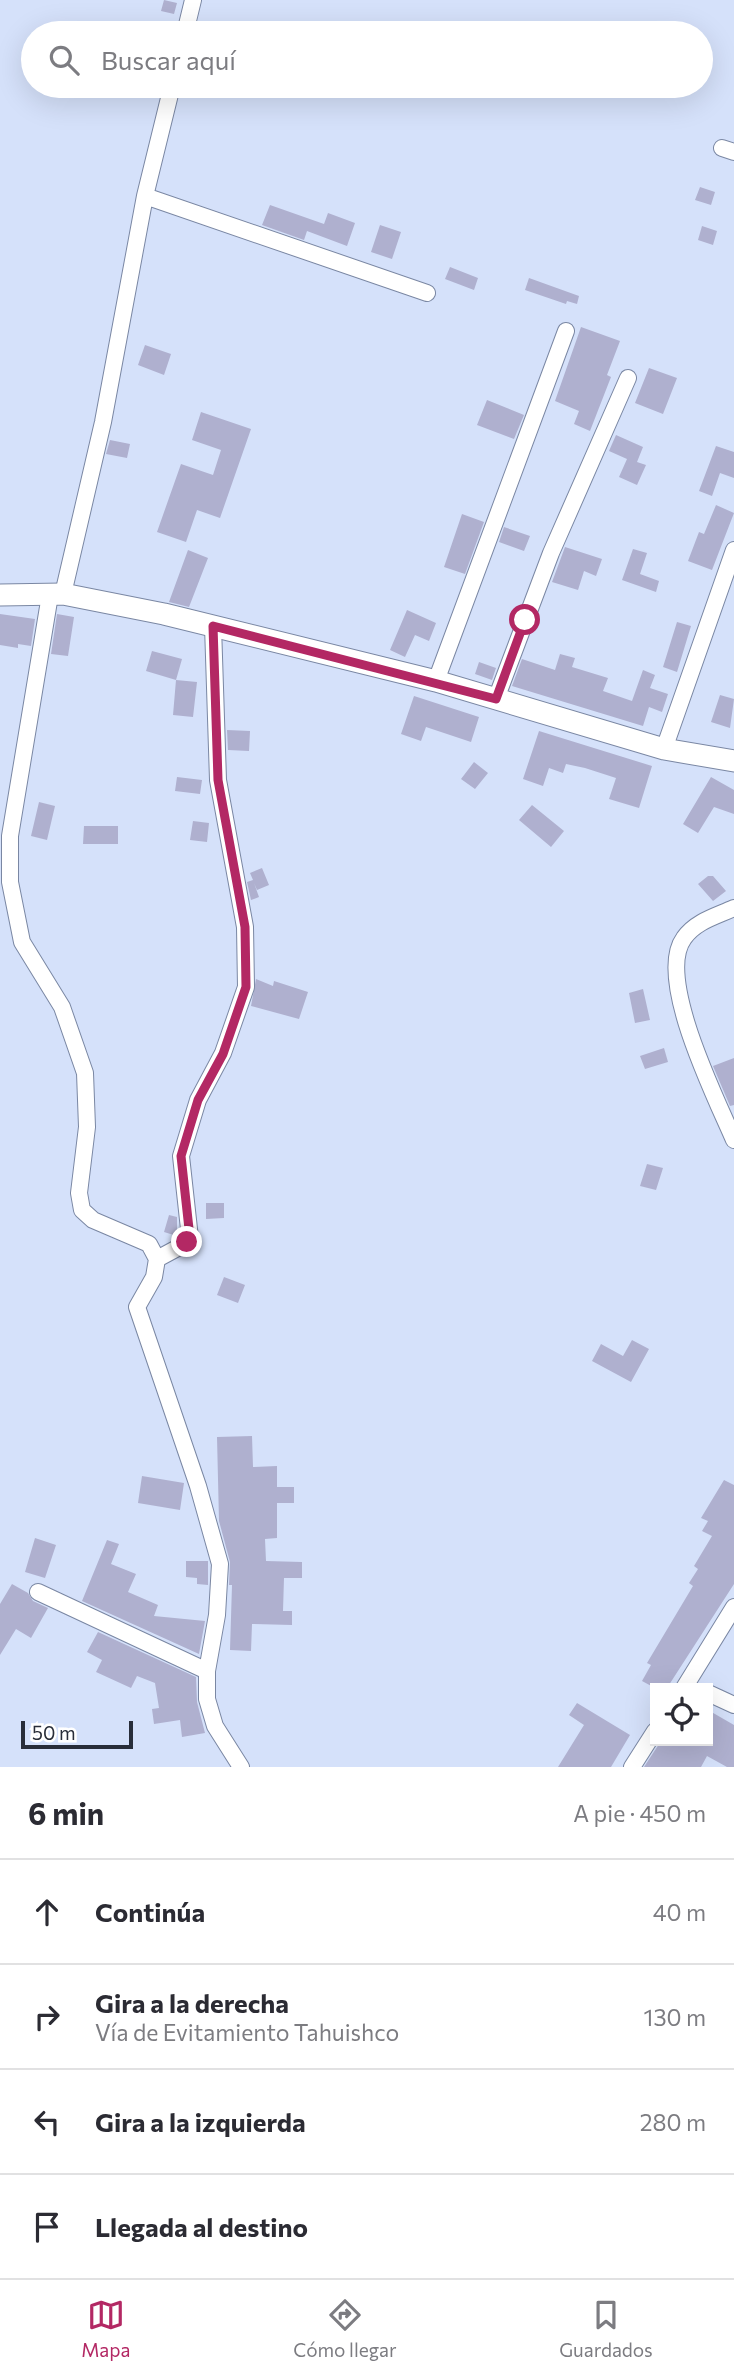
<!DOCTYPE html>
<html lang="es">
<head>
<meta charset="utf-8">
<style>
  :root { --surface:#fff; --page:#f2f2f3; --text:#2b2b33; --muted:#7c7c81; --line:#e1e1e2; --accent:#b32864 }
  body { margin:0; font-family:Commissioner,sans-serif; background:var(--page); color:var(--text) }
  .controls { position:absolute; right:21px; bottom:21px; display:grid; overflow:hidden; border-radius:0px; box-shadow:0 7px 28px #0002 }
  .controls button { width:63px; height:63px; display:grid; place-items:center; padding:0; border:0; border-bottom:2px solid var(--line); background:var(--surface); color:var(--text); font:35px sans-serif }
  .scale { position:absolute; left:21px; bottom:18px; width:112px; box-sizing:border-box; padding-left:7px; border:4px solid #282d39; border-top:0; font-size:19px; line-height:24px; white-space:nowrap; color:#282d39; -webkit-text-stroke:5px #fff; paint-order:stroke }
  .stop { position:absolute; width:21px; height:21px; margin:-16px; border:5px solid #b32864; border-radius:50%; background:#fff }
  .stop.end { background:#b32864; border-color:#fff; box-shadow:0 2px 7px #0008 }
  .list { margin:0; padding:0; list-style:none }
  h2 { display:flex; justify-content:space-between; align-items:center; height:91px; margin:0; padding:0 28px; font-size:30px }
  h2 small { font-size:23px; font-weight:400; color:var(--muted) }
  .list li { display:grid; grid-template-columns:46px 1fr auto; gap:21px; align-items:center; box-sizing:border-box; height:105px; padding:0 28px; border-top:2px solid var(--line) }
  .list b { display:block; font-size:26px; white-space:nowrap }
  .list p { margin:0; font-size:23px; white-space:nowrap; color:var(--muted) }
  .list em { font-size:23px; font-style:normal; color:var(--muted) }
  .icon { flex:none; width:38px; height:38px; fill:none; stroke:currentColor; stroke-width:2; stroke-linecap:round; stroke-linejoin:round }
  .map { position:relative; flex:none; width:734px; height:1767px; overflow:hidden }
  .search { position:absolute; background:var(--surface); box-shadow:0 7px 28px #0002; left:21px; right:21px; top:21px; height:77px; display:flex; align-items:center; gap:18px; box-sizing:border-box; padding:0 24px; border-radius:38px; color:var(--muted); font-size:26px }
  .sheet { height:511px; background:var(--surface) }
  nav { display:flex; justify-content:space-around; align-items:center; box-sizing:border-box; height:98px; border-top:2px solid var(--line); background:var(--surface); font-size:19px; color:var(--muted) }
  nav a { display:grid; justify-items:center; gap:4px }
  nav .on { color:var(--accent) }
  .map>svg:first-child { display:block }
  .building { fill:#afb0cf }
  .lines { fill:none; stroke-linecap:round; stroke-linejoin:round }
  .street-casing { stroke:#7a87a3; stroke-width:18 }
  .secondary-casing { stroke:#7a87a3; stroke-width:23 }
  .street { stroke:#fff; stroke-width:16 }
  .secondary { stroke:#fff; stroke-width:21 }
  .route { stroke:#b32864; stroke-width:9 }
</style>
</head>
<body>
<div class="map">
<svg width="734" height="1767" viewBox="0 0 734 1767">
  <rect width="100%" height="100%" fill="#d5e1fa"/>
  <path class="building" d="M 164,0 L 177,3 L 174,14 L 161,11 Z
    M 700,187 L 715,192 L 711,205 L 695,200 Z
    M 270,205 L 324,224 L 328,213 L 355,223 L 347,246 L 307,231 L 304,240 L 262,225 Z
    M 380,225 L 401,232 L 392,259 L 371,252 Z
    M 702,226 L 717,231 L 713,245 L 698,240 Z
    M 450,267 L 478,278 L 474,290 L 445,279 Z
    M 529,278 L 579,296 L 577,304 L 567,301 L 566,304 L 525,290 Z
    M 581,327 L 620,341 L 607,375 L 611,377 L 590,431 L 574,424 L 579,411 L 555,401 Z
    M 145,345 L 171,354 L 164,375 L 138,365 Z
    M 649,368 L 677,378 L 663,414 L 635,403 Z
    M 487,400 L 524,415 L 514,439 L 477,425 Z
    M 201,412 L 251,429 L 220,518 L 197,510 L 186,542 L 157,532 L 181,464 L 213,475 L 221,450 L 192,440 Z
    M 616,435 L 643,447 L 637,462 L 646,465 L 637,485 L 619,477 L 627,459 L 609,451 Z
    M 110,440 L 130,444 L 127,458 L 106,454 Z
    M 716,446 L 734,452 L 734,478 L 720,473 L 712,496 L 699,491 Z
    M 716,505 L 734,513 L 712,570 L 688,561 L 699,532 L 704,534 Z
    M 462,514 L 484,522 L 465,574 L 444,567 Z
    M 504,527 L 530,536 L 524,551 L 499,542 Z
    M 565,547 L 602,559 L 596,576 L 584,571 L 578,590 L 552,582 Z
    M 633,549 L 647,553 L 640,574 L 659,581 L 656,592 L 622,580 Z
    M 188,550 L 208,558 L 189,607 L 169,602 Z
    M 407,610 L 436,623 L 429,641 L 415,635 L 405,657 L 390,650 Z
    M 0,614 L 35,619 L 31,646 L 18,644 L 18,648 L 0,645 Z
    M 57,614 L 74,617 L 68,656 L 51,654 Z
    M 677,622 L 691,626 L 677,672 L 663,667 Z
    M 152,651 L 182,659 L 176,680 L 146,671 Z
    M 560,654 L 575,658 L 572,667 L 608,678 L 603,691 L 632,701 L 643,670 L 655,675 L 650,688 L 668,694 L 662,712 L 649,707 L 643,726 L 512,686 L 522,659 L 555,670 Z
    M 479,662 L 496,668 L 492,680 L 475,674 Z
    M 176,680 L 197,682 L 193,717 L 173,715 Z
    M 720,695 L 734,699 L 730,728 L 711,722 Z
    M 414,696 L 479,717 L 471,742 L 426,727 L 421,741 L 401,734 Z
    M 227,730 L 250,731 L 249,751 L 228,750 Z
    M 539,731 L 652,766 L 639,808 L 609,799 L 616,778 L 585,768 L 566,764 L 563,773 L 549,768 L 543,786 L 523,779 Z
    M 474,762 L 488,773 L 475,789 L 461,779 Z
    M 177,777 L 202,780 L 200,794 L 175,791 Z
    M 711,777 L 734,790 L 734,814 L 714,807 L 698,833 L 683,824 Z
    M 39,802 L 55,806 L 47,840 L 31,836 Z
    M 532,805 L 564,831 L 551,847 L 519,820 Z
    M 193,821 L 209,823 L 207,842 L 190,840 Z
    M 84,826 L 118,826 L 118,844 L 83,844 Z
    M 262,868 L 269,885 L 257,890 L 254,883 L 259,897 L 251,900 L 247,882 L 253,880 L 250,873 Z
    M 708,876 L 713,876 L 726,891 L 713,901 L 698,884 Z
    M 256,979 L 273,986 L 274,981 L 308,992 L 299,1019 L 251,1006 Z
    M 643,989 L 650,1020 L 635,1023 L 629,993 Z
    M 664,1048 L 668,1062 L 645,1069 L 640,1056 Z
    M 734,1058 L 734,1105 L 730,1106 L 713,1066 Z
    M 647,1164 L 663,1168 L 656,1190 L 640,1186 Z
    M 206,1203 L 224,1203 L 224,1218 L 206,1219 Z
    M 169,1215 L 177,1217 L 177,1236 L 164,1232 Z
    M 224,1277 L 245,1285 L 238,1303 L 217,1295 Z
    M 632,1340 L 649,1349 L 631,1382 L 592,1361 L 601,1344 L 623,1356 Z
    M 252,1436 L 253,1467 L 277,1466 L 277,1487 L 294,1487 L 294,1503 L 277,1503 L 277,1538 L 265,1539 L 266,1561 L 302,1562 L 302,1578 L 284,1578 L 283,1611 L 292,1611 L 292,1625 L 252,1624 L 251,1651 L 230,1650 L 232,1585 L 229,1585 L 230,1562 L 219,1521 L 217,1437 Z
    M 142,1476 L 184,1483 L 180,1510 L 138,1503 Z
    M 724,1480 L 734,1485 L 734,1584 L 667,1688 L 655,1688 L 642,1681 L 651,1665 L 647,1663 L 693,1586 L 689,1583 L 698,1569 L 694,1566 L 712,1536 L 702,1531 L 708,1521 L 701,1518 Z
    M 35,1538 L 56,1545 L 45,1578 L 25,1572 Z
    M 107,1540 L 119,1544 L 111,1564 L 136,1574 L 128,1592 L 158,1605 L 154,1616 L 205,1621 L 199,1654 L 82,1601 Z
    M 186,1561 L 208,1561 L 208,1585 L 197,1584 L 197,1578 L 186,1577 Z
    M 12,1584 L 28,1593 L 33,1601 L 48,1608 L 31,1638 L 16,1629 L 0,1655 L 0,1604 Z
    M 98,1632 L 196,1677 L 197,1702 L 205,1733 L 182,1737 L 180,1720 L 154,1724 L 152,1709 L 159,1708 L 155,1683 L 137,1676 L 131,1688 L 96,1672 L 102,1660 L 87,1652 Z
    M 577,1703 L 630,1735 L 611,1767 L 558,1767 L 584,1725 L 569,1715 Z
    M 708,1710 L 734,1725 L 734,1767 L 727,1767 L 707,1756 L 701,1767 L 644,1767 L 661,1741 L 708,1741 Z"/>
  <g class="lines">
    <g class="street-casing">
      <path id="street" d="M 185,33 L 193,0
        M 722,148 L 734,152
        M 145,196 L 427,293
        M 63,594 L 103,422 L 145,196 L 172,86
        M 50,595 L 10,836 L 10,882 L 22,942 L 62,1007 L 85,1073 L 87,1127 L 79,1193 L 82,1210 L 93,1220 L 149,1244 L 157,1259 L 154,1277 L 137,1307 L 198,1486 L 220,1564 L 217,1615 L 207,1671 L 207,1699 L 215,1726 L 241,1767
        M 436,681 L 566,331
        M 496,699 L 551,553 L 628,378
        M 664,749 L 734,550
        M 734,908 C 717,916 696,921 684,938 C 655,977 716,1098 734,1140
        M 157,1259 L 183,1245 L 190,1238 L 181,1156 L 198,1100 L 223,1053 L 246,987 L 245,927 L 218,780 L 213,626
        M 38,1592 L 207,1671
        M 684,1688 L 734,1607
        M 708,1693 L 734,1705
        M 632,1767 L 655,1731"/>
    </g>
    <g class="secondary-casing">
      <path id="secondary" d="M 0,595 L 63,594 L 164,614 L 436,681 L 664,749 L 734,761"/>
    </g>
    <use href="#street" class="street"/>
    <use href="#secondary" class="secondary"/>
  </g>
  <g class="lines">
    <path class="route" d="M 187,1242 L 190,1238 L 181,1156 L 198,1100 L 223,1054 L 246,987 L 245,927 L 218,780 L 213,626 L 496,699 L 525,620"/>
  </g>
</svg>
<div class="controls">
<button><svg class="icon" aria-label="locate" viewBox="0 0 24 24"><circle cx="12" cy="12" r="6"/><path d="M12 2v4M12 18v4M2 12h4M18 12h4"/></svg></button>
</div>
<div class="scale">50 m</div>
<div class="stop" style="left:525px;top:620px"></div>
<div class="stop end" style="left:187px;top:1242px"></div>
<div class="search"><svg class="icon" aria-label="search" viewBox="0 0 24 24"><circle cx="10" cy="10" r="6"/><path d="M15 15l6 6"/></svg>Buscar aquí</div>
</div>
<section class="sheet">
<h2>6 min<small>A pie · 450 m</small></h2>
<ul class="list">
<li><svg class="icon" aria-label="ahead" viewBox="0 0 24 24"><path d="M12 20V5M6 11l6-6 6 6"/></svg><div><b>Continúa</b></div><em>40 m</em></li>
<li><svg class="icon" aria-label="right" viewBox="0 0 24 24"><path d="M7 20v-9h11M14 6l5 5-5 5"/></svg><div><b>Gira a la derecha</b><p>Vía de Evitamiento Tahuishco</p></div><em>130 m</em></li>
<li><svg class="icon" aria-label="left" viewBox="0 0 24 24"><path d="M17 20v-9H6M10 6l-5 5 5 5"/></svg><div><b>Gira a la izquierda</b></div><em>280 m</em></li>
<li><svg class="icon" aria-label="arrive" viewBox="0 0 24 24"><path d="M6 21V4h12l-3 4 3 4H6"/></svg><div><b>Llegada al destino</b></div></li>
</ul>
</section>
<nav>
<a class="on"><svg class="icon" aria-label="map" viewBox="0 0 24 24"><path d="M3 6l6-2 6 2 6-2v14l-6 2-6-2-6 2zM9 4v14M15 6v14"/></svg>Mapa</a>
<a><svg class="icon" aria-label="directions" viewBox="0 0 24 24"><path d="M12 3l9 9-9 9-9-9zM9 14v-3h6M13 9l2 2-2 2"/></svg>Cómo llegar</a>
<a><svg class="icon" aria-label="saved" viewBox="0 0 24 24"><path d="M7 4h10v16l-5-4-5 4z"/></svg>Guardados</a>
</nav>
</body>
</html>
